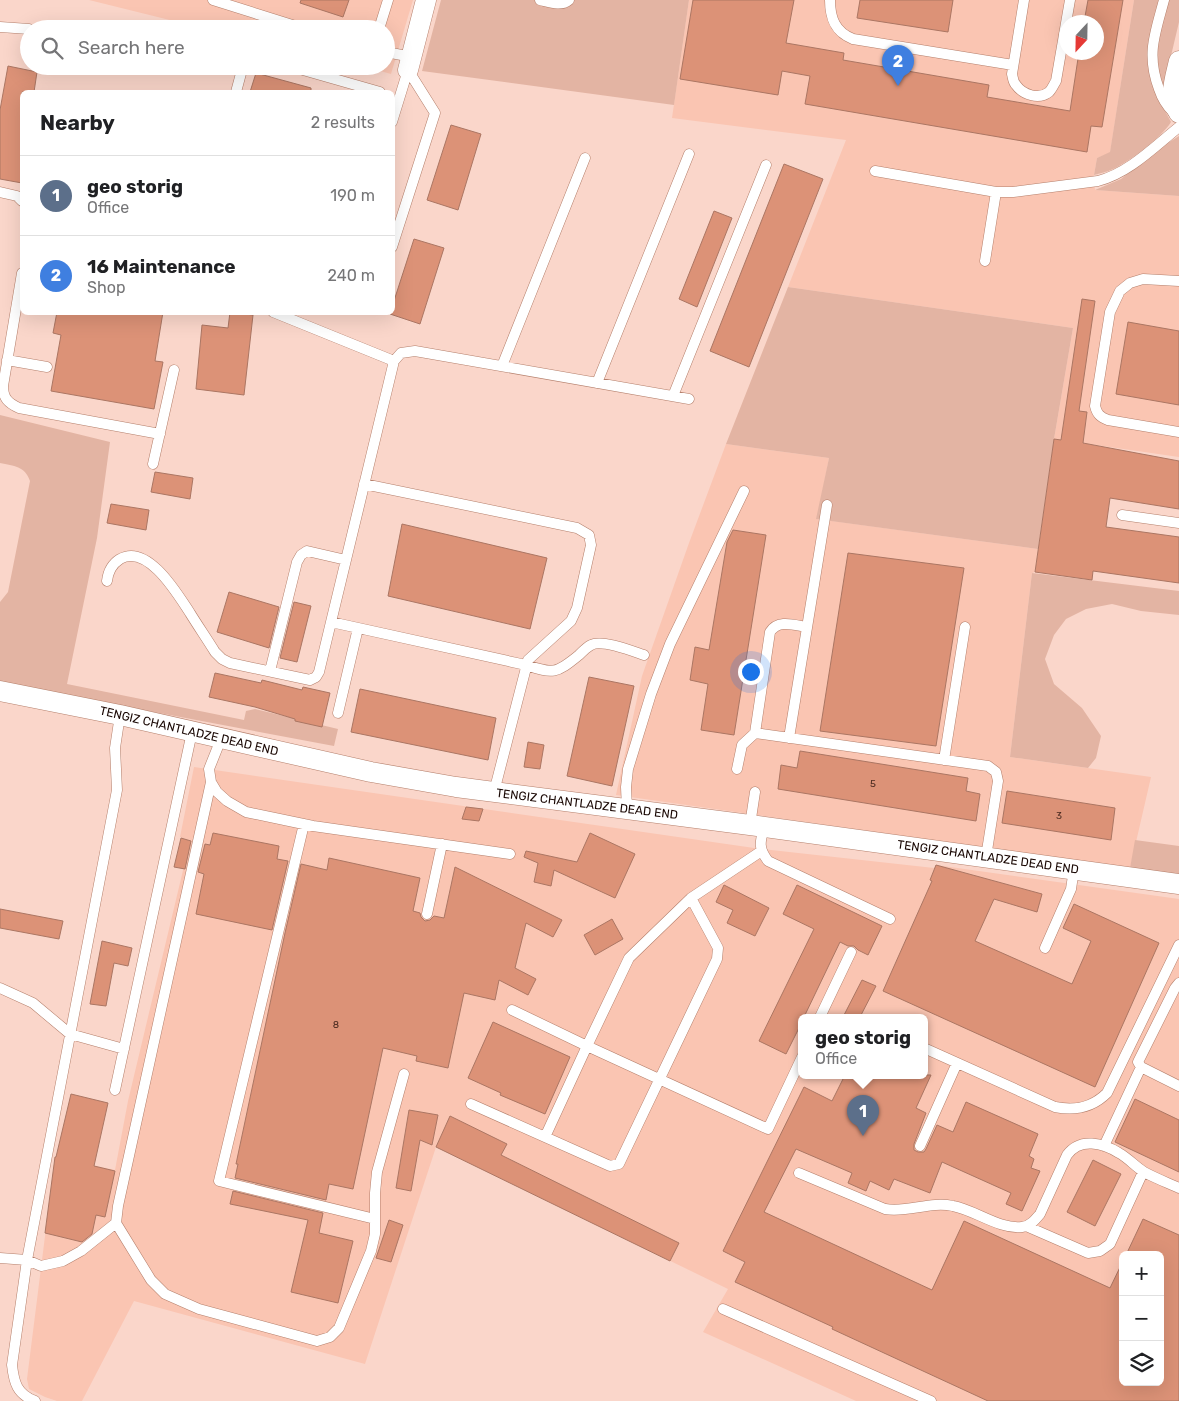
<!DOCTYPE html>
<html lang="en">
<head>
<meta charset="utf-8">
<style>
  :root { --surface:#fff; --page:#f6f6f6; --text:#202124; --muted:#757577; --line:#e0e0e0; --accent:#111827 }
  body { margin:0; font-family:Rubik,sans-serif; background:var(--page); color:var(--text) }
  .controls { position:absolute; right:15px; bottom:15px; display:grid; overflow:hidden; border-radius:8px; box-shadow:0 5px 20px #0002 }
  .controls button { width:45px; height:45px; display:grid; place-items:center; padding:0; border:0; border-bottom:1px solid var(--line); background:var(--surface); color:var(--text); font:25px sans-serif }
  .compass { position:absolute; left:1059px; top:15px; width:45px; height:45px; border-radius:50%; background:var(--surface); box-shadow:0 5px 20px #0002; rotate:202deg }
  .you { position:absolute; left:750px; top:671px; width:18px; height:18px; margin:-12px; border:4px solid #fff; border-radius:50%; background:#1a73e8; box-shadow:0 0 0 8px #1a73e833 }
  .badge { display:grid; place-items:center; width:32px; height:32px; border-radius:50%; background:var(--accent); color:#fff; font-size:16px; font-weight:700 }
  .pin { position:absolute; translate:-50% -41px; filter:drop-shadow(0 1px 2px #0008) }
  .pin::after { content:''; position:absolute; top:26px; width:18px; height:15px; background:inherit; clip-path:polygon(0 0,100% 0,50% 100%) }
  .popup { position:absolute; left:798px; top:1014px; width:130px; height:65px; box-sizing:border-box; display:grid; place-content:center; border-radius:8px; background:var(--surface); filter:drop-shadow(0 1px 4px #0005); font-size:16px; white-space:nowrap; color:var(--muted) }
  .popup b { font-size:19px; color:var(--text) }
  .popup::after { content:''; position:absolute; left:50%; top:100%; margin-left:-10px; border:10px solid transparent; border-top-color:var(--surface) }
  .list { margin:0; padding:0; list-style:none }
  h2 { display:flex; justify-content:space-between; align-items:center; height:65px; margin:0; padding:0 20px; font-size:21px }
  h2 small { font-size:16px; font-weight:400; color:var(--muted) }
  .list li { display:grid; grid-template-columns:32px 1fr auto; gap:15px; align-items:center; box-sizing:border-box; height:80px; padding:0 20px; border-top:1px solid var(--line) }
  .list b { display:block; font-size:19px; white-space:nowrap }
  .list p { margin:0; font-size:16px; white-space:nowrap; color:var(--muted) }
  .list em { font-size:16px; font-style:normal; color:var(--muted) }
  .icon { flex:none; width:28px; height:28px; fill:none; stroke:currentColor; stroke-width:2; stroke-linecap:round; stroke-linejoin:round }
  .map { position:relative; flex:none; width:1179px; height:1401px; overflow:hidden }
  .search { position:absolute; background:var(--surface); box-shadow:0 5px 20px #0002; left:20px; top:20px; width:375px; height:55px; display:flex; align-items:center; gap:12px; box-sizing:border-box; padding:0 18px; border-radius:28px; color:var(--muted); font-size:19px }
  .panel { position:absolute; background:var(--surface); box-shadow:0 5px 20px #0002; left:20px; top:90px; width:375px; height:225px; border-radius:8px }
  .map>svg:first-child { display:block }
  .built { fill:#fac5b2; fill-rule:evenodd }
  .green { fill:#e3b4a3 }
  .building { fill:#dc9277; stroke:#ab7663 }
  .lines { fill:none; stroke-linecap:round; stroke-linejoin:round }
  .service-casing { stroke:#b47f6b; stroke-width:11 }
  .minor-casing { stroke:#b47f6b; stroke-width:21 }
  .service { stroke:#fff; stroke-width:10 }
  .minor { stroke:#fff; stroke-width:20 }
  .labels { text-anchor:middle; stroke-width:4; stroke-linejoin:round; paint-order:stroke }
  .number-label { font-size:10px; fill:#49291f }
  .street-label { font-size:12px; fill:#180602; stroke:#fff }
</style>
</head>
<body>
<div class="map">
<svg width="1179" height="1401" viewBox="0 0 1179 1401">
  <rect width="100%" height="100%" fill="#fad6ca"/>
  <path class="built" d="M 89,0 L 413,0 L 391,74 L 363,66 L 386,66 L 386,29 L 206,29 Z
    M 689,0 L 1134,0 L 1110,153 L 1097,158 L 1094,175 L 1095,190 L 1179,196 L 1179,457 L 1054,439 L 1073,328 L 788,287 L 846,140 L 672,118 ZM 1066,22 L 1096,22 L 1096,52 L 1066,52 Z
    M 726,444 L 829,458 L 817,519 L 1038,549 L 1035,572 L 1032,573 L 1010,757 L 1151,777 L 1130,868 L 616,795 L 642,676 L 689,543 Z
    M 194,767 L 761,849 L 934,868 L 936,865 L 1179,899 L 1179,1401 L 856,1401 L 703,1332 L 728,1289 L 436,1147 L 365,1364 L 134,1301 L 82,1401 L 57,1401 L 45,1397 L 29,1389 L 27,1379 L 55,1157 L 115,1170 L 128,1101 L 190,841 L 180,837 ZM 802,1017 L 924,1017 L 924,1075 L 802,1075 ZM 1123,1255 L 1160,1255 L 1160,1382 L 1123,1382 Z"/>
  <path class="green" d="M 441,0 L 689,0 L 674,105 L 422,71 Z
    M 1134,0 L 1179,0 L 1179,22 L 1166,77 L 1163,107 L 1171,122 C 1162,137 1129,162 1113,169 C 1107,172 1100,173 1094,175 L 1097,158 L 1110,152 Z
    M 1179,136 L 1179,196 L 1095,190 L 1121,179 L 1160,148 Z
    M 788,287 L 1073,328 L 1054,439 L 1038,549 L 816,519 L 829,458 L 726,444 Z
    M 0,415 L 110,442 L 97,538 L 67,684 L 244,720 L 246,711 L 255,709 L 338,729 L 334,746 L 0,683 L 0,602 L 8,592 L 30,481 C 25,466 14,466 0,463 Z
    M 1032,573 L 1179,591 L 1179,615 L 1141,611 L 1112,604 L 1086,609 L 1066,619 L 1054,635 L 1045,659 L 1054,684 L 1082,708 L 1101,736 L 1096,758 L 1088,768 L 1010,757 Z
    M 1135,840 L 1179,846 L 1179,875 L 1130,868 Z"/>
  <path class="building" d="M 301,0 L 349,0 L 343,17 L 300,3 Z
    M 693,0 L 794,0 L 786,43 L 844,53 L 843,60 L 989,85 L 987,97 L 1070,111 L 1079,52 L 1096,52 L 1096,22 L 1084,22 L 1088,0 L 1123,0 L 1102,127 L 1091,126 L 1087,152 L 805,104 L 810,76 L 782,71 L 778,95 L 680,79 Z
    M 860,0 L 953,0 L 948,32 L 857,18 Z
    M 8,66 L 37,72 L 34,92 L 22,92 L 22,183 L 0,179 L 0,110 Z
    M 256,73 L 311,88 L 311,92 L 250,92 Z
    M 451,125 L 481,134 L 458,210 L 427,200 Z
    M 784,164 L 823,179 L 749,367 L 710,351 Z
    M 714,211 L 732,218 L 697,307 L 679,299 Z
    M 414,239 L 444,248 L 420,324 L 390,314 L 392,312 L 392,307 Z
    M 1082,299 L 1095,301 L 1079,411 L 1087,412 L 1083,443 L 1179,461 L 1179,509 L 1110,498 L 1106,527 L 1179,537 L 1179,583 L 1093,571 L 1092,580 L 1035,572 L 1054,439 L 1061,440 Z
    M 57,312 L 163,312 L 155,361 L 163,362 L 154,409 L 51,391 L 61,335 L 53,333 Z
    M 230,312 L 253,315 L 244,395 L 196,389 L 202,325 L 228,328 Z
    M 1128,322 L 1179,331 L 1179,405 L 1116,394 Z
    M 155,472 L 193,478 L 190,499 L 151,492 Z
    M 111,504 L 149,510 L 146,530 L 107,523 Z
    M 402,524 L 547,558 L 530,629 L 388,596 Z
    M 733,530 L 766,535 L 734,735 L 701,730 L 708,684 L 690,680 L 695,647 L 709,650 L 727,542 Z
    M 848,553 L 964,568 L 936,746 L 820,731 Z
    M 229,592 L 279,607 L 269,648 L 217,632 Z
    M 294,602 L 311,606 L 297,662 L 280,658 Z
    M 215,673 L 261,683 L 262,680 L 302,690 L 303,687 L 330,693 L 322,727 L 295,721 L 295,719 L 255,707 L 209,697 Z
    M 589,677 L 634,686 L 612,786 L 567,776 Z
    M 360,689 L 496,718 L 488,760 L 351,732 Z
    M 528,742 L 544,745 L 540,769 L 524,767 Z
    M 800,751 L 968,778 L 966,791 L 980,794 L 976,821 L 778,789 L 781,765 L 797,768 Z
    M 1007,791 L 1115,808 L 1111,840 L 1002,823 Z
    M 466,807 L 483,809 L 479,821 L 462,819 Z
    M 213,833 L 279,846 L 277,859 L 288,861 L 272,930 L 196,914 L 204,874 L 198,872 L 205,844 L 210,845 Z
    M 590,833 L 635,854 L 615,898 L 554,870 L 551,886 L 534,882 L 538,863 L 524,857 L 526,851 L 577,862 Z
    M 181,838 L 191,841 L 185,869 L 174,867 Z
    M 329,858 L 420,878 L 413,911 L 420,913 L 421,917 L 425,921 L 430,920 L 434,916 L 444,918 L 455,867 L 562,920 L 553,937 L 526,923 L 515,968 L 536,979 L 528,995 L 499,980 L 495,1000 L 464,993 L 448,1068 L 416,1061 L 417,1056 L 383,1048 L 353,1189 L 329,1184 L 326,1200 L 235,1178 L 238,1164 L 236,1164 L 285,933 L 301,864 L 327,870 Z
    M 936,865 L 1042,894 L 1037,912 L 994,899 L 975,941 L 1072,984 L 1091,941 L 1063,928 L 1074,904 L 1159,943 L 1095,1087 L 883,991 L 932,881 L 930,880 Z
    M 724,885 L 769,908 L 755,936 L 727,923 L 733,910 L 716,902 Z
    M 797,885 L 882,926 L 868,955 L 858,950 L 854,946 L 848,946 L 840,942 L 804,1017 L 802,1017 L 802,1022 L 786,1054 L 759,1041 L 814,929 L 783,914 Z
    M 0,909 L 63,921 L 59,939 L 0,928 Z
    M 612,919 L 623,939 L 595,955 L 584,935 Z
    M 102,941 L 132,948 L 128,966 L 114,963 L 106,1006 L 90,1004 Z
    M 862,980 L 876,986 L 860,1017 L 843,1017 Z
    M 493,1022 L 570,1057 L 545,1114 L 500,1095 L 501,1093 L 468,1078 Z
    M 845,1075 L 931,1075 L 916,1108 L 926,1113 L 914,1144 L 914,1150 L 918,1152 L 924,1152 L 926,1149 L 937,1125 L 953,1132 L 966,1102 L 1038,1134 L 1029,1156 L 1034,1159 L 1031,1168 L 1040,1171 L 1022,1211 L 1006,1204 L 1011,1193 L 942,1162 L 930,1193 L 894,1179 L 889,1190 L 870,1181 L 866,1191 L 848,1183 L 852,1173 L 796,1149 L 764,1212 L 932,1290 L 964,1221 L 1110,1288 L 1123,1261 L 1123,1382 L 1160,1382 L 1160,1255 L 1126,1255 L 1143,1219 L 1179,1235 L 1179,1401 L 988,1401 L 832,1329 L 833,1327 L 735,1282 L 745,1262 L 723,1251 L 804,1087 L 832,1101 Z
    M 71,1094 L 108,1103 L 94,1166 L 115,1171 L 105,1217 L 96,1215 L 92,1234 L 82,1242 L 45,1233 L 55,1157 L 56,1157 Z
    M 1135,1099 L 1179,1120 L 1179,1172 L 1115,1142 Z
    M 409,1110 L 438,1115 L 432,1145 L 420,1140 L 411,1191 L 396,1188 Z
    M 450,1116 L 507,1144 L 501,1155 L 679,1243 L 670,1261 L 436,1147 Z
    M 1093,1160 L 1121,1174 L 1095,1226 L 1067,1212 Z
    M 233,1191 L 323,1213 L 319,1233 L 353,1241 L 338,1303 L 291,1292 L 308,1220 L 230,1204 Z
    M 389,1220 L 403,1225 L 391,1262 L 376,1258 Z"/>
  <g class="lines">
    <g class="service-casing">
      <path id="service" d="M 213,0 L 305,29
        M 540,0 C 549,2 561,7 569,0
        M 830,0 C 830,18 835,32 853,39 L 1013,65
        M 1024,0 L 1012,74 C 1013,78 1013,82 1016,85 C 1023,95 1039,100 1049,92 C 1052,89 1054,84 1056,81 L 1070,0
        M 1164,0 C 1155,34 1146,54 1159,89 C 1162,98 1166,105 1173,112
        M 0,27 L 29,29
        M 379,29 L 388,0
        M 386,52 L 412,57
        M 289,66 L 380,92
        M 236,92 L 243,66
        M 392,122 L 408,70
        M 875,171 L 996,192 L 1013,192 L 1098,181 C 1129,173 1154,147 1179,127
        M 0,192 L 17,196 L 22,201
        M 392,247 L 435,113 L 408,70
        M 985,261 L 996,192
        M 22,273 L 3,386 C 3,398 8,403 19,408 L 160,434
        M 1179,281 L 1143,279 L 1130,283 L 1120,291 L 1110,312 L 1095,406 C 1097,414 1100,417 1108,420 L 1179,432
        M 273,312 L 394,361
        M 7,360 L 47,367
        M 502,366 L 585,158
        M 597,383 L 689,154
        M 673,396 L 766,165
        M 153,464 L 174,370
        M 364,484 L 577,528 L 589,535 L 591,545 L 577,608 L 571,621 L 528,660 L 494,792
        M 1122,515 L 1179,523
        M 107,581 C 108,572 112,564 120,559 C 148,543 178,595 190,613 C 198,626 207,639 215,652 L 222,659 L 230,663 L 310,680 L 316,677 L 319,672 L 331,622
        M 644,655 C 632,651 602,639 591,645 C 587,647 582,652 579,655 C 556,674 553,674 526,665 L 331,622 L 394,361 L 401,353 L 415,351 L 689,399
        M 270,671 L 297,562 L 301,555 L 307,551 L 346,560
        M 338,713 L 358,628
        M 755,733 L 988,766 L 996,772 L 998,781 L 986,857
        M 789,738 L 827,505
        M 221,739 L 209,769 L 211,782 L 118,1206 L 116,1223 L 151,1280 L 165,1294 L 199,1309 L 317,1341 L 330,1337 L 339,1328 L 371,1251 L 375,1234 L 375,1193 L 377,1172 L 404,1074
        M 944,760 L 965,627
        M 737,769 L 742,745 L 755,733 L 770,632 C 778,619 794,625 807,627
        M 211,782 L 217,792 L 227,801 L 246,812 L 313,826 L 510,854
        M 627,809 L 626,787 L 628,769 L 651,694 L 670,644 L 744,491
        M 304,824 L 219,1181 L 375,1219
        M 750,825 L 755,792
        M 764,827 C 760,842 758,848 768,861 L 890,919
        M 760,852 L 691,898 L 629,958 L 587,1046 L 768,1129 L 802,1057
        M 427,914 L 442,844
        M 1045,948 L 1071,889 L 1074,869
        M 1179,983 L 1175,988 L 1138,1062 L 1141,1067 L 1179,1086
        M 0,988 L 33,1003 L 70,1034 L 124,1049
        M 512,1010 L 587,1046 L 545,1137
        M 820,1017 L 851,952
        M 924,1048 L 1055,1107 C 1075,1111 1092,1108 1107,1093 L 1179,945
        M 115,1090 L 192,732
        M 471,1104 L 610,1166 L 619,1164 L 717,959 L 718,948 L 691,898
        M 920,1146 L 957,1063
        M 1104,1146 L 1141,1067
        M 799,1173 L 885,1209 C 908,1213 930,1201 953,1206 C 975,1210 1000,1230 1022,1227 C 1030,1226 1035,1220 1040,1214 L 1067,1155 C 1080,1137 1103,1143 1119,1153 C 1128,1158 1135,1166 1144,1172 C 1155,1178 1168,1183 1179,1188
        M 1026,1226 L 1088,1253 L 1100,1251 L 1110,1244 L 1143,1172
        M 0,1258 L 27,1260 L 41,1266 L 63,1261 L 81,1251 L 116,1223
        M 723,1309 L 931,1401
        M 35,1401 C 17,1394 14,1383 12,1365 L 27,1260 L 117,790 L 115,748 L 120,715"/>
    </g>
    <g class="minor-casing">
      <path id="minor" d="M 1179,61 C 1175,79 1168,96 1179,113
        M 408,70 L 426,0
        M 0,691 L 120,715 L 371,772 L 456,787 L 750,825 L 1179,884"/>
    </g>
    <use href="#service" class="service"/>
    <use href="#minor" class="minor"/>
  </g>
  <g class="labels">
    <g class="number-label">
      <text x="873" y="787">5</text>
      <text x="1059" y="819">3</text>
      <text x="336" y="1028">8</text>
    </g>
    <g class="street-label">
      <text transform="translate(189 731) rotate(13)" y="4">TENGIZ CHANTLADZE DEAD END</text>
      <text transform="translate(587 804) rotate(7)" y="4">TENGIZ CHANTLADZE DEAD END</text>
      <text transform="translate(988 857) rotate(8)" y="4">TENGIZ CHANTLADZE DEAD END</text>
    </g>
  </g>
</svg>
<div class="controls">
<button>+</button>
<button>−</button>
<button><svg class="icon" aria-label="layers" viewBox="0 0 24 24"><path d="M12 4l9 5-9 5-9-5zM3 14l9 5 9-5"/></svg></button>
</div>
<svg class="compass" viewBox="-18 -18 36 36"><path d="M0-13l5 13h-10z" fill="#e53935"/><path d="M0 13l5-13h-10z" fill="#757577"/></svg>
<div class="you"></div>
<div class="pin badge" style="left:863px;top:1136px;background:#5c6f8a">1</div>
<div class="popup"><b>geo storig</b>Office</div>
<div class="pin badge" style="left:898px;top:86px;background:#3f7fe0">2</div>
<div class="search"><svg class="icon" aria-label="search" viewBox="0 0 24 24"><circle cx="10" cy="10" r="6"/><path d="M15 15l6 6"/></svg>Search here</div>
<section class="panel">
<h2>Nearby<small>2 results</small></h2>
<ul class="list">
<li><span class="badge" style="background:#5c6f8a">1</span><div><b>geo storig</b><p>Office</p></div><em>190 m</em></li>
<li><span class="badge" style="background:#3f7fe0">2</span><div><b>16 Maintenance</b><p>Shop</p></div><em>240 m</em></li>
</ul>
</section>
</div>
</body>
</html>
